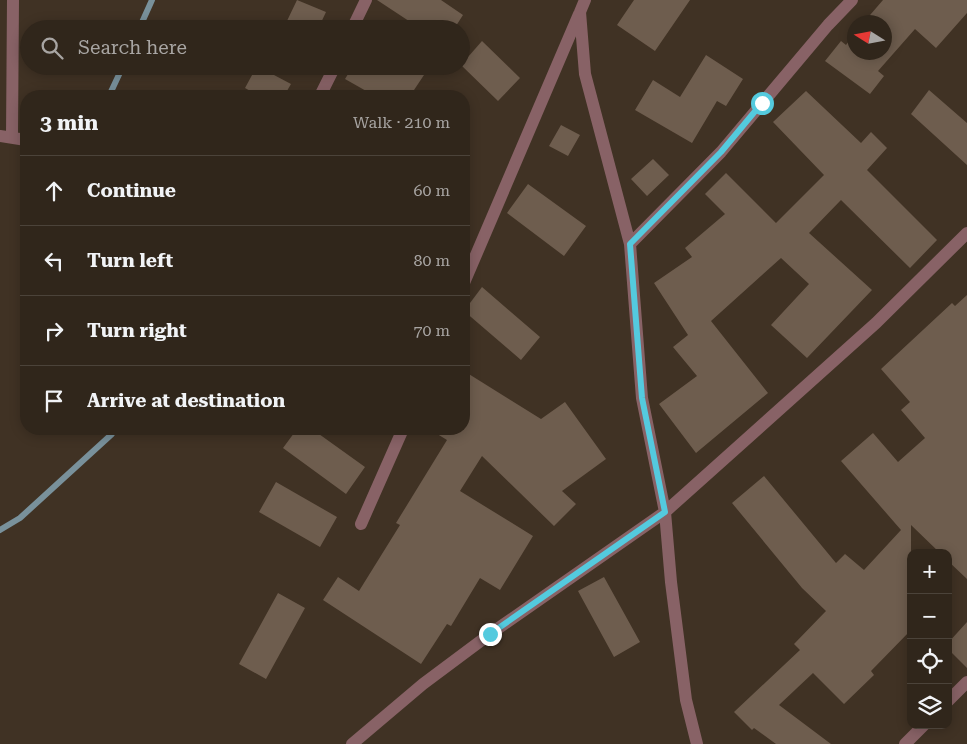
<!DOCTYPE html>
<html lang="en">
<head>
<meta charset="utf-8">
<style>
  :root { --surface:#30261b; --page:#3c3228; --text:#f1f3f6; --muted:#a8a5a3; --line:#4b433a }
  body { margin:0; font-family:"Roboto Serif",serif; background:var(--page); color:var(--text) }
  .controls { position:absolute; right:15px; bottom:15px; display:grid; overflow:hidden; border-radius:10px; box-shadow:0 2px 12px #0003 }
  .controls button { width:45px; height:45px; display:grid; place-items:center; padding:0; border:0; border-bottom:1px solid var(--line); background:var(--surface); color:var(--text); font:25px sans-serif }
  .compass { position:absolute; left:847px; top:15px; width:45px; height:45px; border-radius:50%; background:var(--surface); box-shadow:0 2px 12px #0003; rotate:281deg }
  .stop { position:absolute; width:15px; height:15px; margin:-11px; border:4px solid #54cade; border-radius:50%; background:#fff }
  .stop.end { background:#54cade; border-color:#fff; box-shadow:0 1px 5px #0008 }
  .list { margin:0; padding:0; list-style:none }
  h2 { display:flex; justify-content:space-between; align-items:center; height:65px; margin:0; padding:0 20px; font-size:21px }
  h2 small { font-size:16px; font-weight:400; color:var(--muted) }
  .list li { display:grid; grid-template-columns:32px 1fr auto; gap:15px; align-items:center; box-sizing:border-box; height:70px; padding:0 20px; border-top:1px solid var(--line) }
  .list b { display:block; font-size:19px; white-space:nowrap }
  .list em { font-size:16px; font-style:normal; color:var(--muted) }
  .icon { flex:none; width:28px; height:28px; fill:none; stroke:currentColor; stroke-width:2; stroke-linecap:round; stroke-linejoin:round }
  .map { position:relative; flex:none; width:967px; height:744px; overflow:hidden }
  .search { position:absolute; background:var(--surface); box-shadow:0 2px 12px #0003; left:20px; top:20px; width:450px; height:55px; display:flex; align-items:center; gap:12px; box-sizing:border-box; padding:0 18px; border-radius:28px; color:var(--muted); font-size:19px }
  .panel { position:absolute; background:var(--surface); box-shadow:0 2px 12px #0003; left:20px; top:90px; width:450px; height:345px; border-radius:20px }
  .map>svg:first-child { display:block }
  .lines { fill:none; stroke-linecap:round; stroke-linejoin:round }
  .stream { stroke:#79919b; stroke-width:6 }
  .building { fill:#6e5d4e }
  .minor { stroke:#886266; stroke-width:12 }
  .tertiary { stroke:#886266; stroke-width:12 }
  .route { stroke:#54cade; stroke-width:6 }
</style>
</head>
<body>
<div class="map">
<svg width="967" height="744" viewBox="0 0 967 744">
  <rect width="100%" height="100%" fill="#403224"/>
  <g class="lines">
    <path class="stream" d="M 139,29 L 152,0
      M 109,96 L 123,66
      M 0,530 L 20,518 L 112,434 L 114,429"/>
  </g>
  <path class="building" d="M 297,0 L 326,12 L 318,29 L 300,29 L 286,23 Z
    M 377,0 L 441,0 L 463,15 L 454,29 L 421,29 Z
    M 634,0 L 690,0 L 655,51 L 617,25 Z
    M 883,0 L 967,0 L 967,13 L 936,48 L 915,29 L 878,71 L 884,76 L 870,94 L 825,61 L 841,41 L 846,45 L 854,34 L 854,52 L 884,52 L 884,22 L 864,22 Z
    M 482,41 L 520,78 L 498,101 L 461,65 Z
    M 706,55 L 743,79 L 726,106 L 717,101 L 692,143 L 635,110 L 653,80 L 680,97 Z
    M 257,66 L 291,84 L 284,96 L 259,96 L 245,88 Z
    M 353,66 L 416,66 L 426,72 L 410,96 L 375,96 L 345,79 Z
    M 929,90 L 967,123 L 967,165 L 911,114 Z
    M 806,91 L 861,143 L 871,132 L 887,148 L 867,170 L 937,240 L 910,268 L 841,200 L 809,233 L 872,290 L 807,358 L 771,325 L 809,284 L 781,258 L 711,321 L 768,393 L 696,453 L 659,404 L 697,376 L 673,347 L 688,335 L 654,283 L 692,257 L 685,248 L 725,214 L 705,194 L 726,173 L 776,223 L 824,175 L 773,122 Z
    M 561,125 L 580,135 L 568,156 L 549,146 Z
    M 653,159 L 669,175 L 647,196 L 631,179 Z
    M 528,184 L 586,226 L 564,256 L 507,213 Z
    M 482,287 L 540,337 L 521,360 L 464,311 Z
    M 967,295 L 967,579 L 948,561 L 948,553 L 940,553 L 911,525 L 911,630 L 871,671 L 874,675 L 844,704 L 813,673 L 779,705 L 831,744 L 776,744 L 754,728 L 752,730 L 734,712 L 800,650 L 794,644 L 826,611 L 802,588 L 732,503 L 764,476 L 836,563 L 845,554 L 864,570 L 901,530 L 841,461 L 873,433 L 898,462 L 925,438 L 901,410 L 910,402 L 881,369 L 952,303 L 955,306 Z
    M 464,371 L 541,419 L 565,402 L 606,459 L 562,491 L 576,504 L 554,526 L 482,456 L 460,491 L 533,536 L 500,590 L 480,578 L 451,626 L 447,624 L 421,664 L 323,600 L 338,577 L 359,591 L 400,525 L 396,523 L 447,440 L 429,429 L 464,429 Z
    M 297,429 L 312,429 L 365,467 L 346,494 L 283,448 Z
    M 276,482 L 337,517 L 320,547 L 259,512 Z
    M 604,577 L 640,642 L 614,657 L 578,591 Z
    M 278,593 L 305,608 L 266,679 L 239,664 Z
    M 967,622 L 967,668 L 948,649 L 948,643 Z"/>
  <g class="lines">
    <path class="minor" d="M 585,0 L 580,12 L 585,74 L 630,244 L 642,398 L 665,512 L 671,582 L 686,700 L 697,744
      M 352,29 L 366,0
      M 320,96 L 335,66
      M 0,136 L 26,140
      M 12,136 L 13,0
      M 630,244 L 721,152 L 828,25 L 852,0
      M 464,283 L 579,14
      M 361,524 L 403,429
      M 352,744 L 423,684 L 490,634 L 665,512 L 876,323 L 967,233"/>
    <path class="tertiary" d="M 948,701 L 967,682
      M 905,744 L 924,725"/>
  </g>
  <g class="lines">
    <path class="route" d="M 490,634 L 665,512 L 642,398 L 630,244 L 721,152 L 762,103"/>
  </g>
</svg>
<div class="controls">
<button>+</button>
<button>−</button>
<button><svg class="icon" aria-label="locate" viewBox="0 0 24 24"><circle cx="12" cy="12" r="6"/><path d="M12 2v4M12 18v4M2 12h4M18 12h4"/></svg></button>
<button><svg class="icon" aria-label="layers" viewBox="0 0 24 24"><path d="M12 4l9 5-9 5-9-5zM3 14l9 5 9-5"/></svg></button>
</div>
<svg class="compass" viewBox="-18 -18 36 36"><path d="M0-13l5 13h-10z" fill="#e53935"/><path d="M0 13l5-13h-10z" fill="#a8a5a3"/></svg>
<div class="stop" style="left:762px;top:103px"></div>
<div class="stop end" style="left:490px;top:634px"></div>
<div class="search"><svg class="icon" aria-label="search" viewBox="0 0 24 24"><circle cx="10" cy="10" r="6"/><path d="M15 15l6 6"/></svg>Search here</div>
<section class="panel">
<h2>3 min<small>Walk · 210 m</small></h2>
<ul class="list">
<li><svg class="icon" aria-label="ahead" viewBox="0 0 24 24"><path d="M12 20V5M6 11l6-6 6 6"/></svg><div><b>Continue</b></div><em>60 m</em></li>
<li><svg class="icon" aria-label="left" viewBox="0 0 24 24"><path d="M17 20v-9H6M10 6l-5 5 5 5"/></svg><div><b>Turn left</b></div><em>80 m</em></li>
<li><svg class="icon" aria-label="right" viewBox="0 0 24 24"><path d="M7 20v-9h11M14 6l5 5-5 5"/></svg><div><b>Turn right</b></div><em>70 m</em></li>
<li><svg class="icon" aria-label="arrive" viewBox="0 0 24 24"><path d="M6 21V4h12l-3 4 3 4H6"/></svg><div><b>Arrive at destination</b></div></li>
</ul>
</section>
</div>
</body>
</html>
